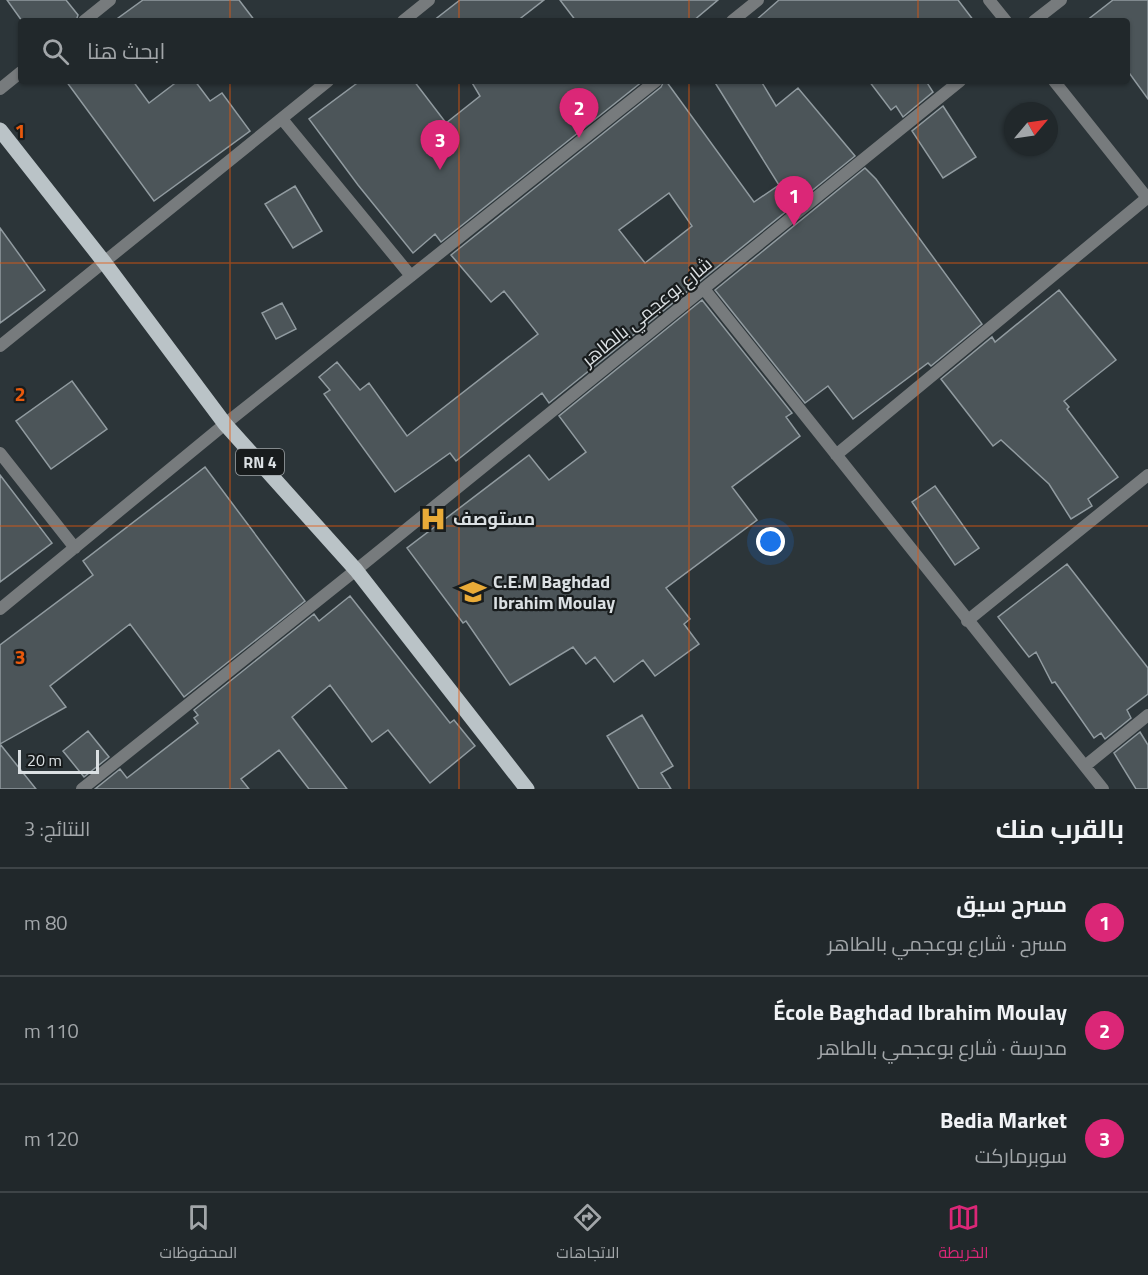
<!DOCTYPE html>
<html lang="ar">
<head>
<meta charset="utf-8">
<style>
  :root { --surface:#21282b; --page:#293033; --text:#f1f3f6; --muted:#a2a6a9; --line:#3e4447; --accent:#db2777 }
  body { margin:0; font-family:"Titillium Web",Cairo,sans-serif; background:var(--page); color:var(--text); direction:rtl }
  .compass { position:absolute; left:1004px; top:102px; width:54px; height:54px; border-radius:50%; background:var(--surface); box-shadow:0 2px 4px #0004; rotate:61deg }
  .scale { position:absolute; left:18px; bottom:15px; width:81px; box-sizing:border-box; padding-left:6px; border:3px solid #dbe0e3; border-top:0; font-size:16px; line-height:21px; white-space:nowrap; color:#dbe0e3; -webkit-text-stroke:4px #181c1d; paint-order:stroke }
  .you { position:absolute; left:771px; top:542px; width:21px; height:21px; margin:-15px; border:4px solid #fff; border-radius:50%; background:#1a73e8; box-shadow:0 0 0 9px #1a73e833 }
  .badge { display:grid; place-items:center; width:39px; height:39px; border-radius:50%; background:var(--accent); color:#fff; font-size:20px; font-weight:700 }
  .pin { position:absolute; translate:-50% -50px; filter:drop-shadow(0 2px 3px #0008) }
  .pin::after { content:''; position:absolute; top:32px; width:21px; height:18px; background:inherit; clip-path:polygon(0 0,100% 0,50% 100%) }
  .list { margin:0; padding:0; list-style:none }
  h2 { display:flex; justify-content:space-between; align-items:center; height:78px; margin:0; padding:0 24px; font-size:26px }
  h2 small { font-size:20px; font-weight:400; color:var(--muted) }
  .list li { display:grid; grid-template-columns:39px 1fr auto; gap:18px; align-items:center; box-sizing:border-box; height:108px; padding:0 24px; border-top:2px solid var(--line) }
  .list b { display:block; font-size:22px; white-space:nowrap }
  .list p { margin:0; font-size:20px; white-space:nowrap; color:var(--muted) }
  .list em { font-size:20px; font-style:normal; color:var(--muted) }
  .icon { flex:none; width:33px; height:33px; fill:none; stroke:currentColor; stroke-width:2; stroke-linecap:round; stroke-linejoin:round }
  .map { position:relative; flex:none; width:1148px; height:789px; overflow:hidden; direction:ltr }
  .search { position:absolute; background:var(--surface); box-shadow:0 2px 4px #0004; left:18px; right:18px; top:18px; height:66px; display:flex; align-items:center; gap:15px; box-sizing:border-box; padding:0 21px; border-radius:6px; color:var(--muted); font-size:22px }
  .sheet { height:402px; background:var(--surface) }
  nav { display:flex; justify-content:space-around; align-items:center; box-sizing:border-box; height:84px; border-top:2px solid var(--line); background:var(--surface); font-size:16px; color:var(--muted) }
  nav a { display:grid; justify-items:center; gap:3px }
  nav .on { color:var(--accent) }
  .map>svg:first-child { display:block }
  .building { fill:#4c5559; stroke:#919ba0; stroke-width:1.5; fill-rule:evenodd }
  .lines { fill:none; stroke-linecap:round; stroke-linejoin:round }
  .minor { stroke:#777b7d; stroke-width:12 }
  .primary { stroke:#bac3c7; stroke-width:15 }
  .grid { fill:none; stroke:#e8590c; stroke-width:1.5; stroke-opacity:0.55 }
  .labels { text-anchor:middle; stroke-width:4.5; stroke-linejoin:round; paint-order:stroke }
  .shield { fill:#181c1d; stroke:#a0a5a8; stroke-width:1.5 }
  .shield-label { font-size:16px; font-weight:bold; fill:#dbe0e3 }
  .street-label { font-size:18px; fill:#dbe0e3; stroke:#181c1d }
  .poi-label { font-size:18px; font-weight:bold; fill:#dbe0e3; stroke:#181c1d; text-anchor:start }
  .grid-label { font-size:20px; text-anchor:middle; font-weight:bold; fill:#e8590c; stroke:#181c1d; stroke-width:4.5; stroke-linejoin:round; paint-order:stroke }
</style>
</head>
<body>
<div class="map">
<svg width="1148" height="789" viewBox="0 0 1148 789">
  <rect width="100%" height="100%" fill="#2c3539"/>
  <path class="building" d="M 7,0 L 66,0 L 78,15 L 76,21 L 22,21 Z
    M 143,0 L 239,0 L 255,21 L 114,21 Z
    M 460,0 L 544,0 L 517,21 L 433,21 Z
    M 560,0 L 718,0 L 693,21 L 576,21 Z
    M 779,0 L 958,0 L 974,21 L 755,21 Z
    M 1113,0 L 1148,0 L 1148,99 L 1127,70 L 1127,21 L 1086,21 Z
    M 66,81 L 133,81 L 149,103 L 178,81 L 195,81 L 210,101 L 222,93 L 250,131 L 154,201 Z
    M 360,81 L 414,81 L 446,123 L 480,96 L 471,81 L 643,81 L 441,242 L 435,234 L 413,253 L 358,185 L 309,119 Z
    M 664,81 L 666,81 L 754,202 L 779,185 L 714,81 L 761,81 L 776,106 L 798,88 L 855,156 L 549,403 L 542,393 L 456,461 L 450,453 L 395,492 L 324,394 L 330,390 L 319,377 L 337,362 L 360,390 L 369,383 L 407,436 L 538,334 L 504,291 L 491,302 L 451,255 L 661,87 ZM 669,193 L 692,226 L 645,263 L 619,230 Z
    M 869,81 L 926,81 L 933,92 L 903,117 L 896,106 L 891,110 Z
    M 943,106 L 976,157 L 943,178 L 912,131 Z
    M 865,168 L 876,179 L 982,324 L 931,366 L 928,363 L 853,419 L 828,386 L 805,403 L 715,290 Z
    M 295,186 L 322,231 L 293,248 L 265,204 Z
    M 0,228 L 45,290 L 0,323 Z
    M 1059,290 L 1116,360 L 1064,401 L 1069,407 L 1067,409 L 1118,477 L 1088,499 L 1092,506 L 1071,519 L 1049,484 L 1001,440 L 993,446 L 941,379 L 992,337 L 995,342 Z
    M 702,300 L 792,413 L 786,417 L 800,436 L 732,487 L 757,520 L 666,588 L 690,619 L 684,624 L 699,644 L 655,676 L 643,660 L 614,682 L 595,657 L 586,664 L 573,647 L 510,685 L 466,621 L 463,623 L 407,548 L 529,455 L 549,480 L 586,452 L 559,416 Z
    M 282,303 L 296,329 L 276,339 L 262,313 Z
    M 72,381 L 107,429 L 51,469 L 16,421 Z
    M 205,467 L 305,601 L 184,697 L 130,624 L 50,686 L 66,707 L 0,744 L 0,645 L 93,575 L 83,561 Z
    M 0,475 L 52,543 L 0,582 Z
    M 935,486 L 979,548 L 955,565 L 912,502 Z
    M 1067,564 L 1148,668 L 1148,694 L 1127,710 L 1131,718 L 1105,739 L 1101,733 L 1094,738 L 1055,682 L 1052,683 L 1036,652 L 1029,657 L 998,617 Z
    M 350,596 L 450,723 L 454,720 L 475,746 L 430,783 L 388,730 L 372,742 L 330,685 L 292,717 L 347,789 L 309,789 L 279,750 L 241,779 L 249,789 L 95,789 L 120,769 L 127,778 L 198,723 L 194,718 L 198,715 L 194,710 L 314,614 L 319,621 Z
    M 642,715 L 673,766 L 661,773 L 671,789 L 639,789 L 607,736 Z
    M 88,731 L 109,757 L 84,777 L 63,751 Z
    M 1140,732 L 1148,745 L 1148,789 L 1136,789 L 1114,753 Z
    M 0,744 L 36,789 L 0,789 Z"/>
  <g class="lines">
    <path class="minor" d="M 989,0 L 1006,21
      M 84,21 L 110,0
      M 403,21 L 429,0
      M 732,21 L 758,0
      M 1034,21 L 1061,0
      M 1054,81 L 1148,199
      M 0,89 L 21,72
      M 282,119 L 411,276
      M 704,289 L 1103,789
      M 0,346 L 328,81
      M 0,453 L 75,548
      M 836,455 L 1147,198
      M 0,609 L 225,424 L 656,81
      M 967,621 L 1148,475
      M 1085,766 L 1148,715
      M 82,789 L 356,570 L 960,81"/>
    <path class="primary" d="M 0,130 L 104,262 L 225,424 L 356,570 L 527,789"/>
  </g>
  <path class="grid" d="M 230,0 L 230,21M 459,0 L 459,21M 689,0 L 689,21M 918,0 L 918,21M 230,81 L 230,789M 459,81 L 459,789M 689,81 L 689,789M 918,81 L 918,789M 0,263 L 1148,263M 0,526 L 1148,526"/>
  <defs>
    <g id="hospital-bare" transform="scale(2.07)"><path d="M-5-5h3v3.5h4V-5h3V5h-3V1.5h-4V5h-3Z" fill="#e9ab38" stroke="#181c1d" stroke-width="2.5" paint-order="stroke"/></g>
    <g id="school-bare" transform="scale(2.07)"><path d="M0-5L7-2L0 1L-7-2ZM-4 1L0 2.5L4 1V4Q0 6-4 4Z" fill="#e9ab38" stroke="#181c1d" stroke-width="2.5" paint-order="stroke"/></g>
  </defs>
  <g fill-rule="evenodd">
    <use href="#hospital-bare" x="433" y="519"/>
    <use href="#school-bare" x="473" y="592"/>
  </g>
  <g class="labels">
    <rect class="shield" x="236" y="449" width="48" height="26" rx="4.5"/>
    <g class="shield-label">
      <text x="260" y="468">RN 4</text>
    </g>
    <g class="street-label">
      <text transform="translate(647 312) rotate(-39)" y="6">شارع بوعجمي بالطاهر</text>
    </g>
    <g class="poi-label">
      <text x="453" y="525">مستوصف</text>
      <text x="493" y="588">C.E.M Baghdad<tspan x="493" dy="21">Ibrahim Moulay</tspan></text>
    </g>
  </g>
  <g class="grid-label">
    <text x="20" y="138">1</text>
    <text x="20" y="401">2</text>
    <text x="20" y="664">3</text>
  </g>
</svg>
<svg class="compass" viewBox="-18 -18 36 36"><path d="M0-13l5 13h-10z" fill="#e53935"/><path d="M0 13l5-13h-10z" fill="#a2a6a9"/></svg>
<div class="scale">20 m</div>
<div class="you"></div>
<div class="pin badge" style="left:794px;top:226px">1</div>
<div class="pin badge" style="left:579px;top:138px">2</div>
<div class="pin badge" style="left:440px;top:170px">3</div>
<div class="search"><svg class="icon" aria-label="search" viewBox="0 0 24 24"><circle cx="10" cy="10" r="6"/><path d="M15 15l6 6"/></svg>ابحث هنا</div>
</div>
<section class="sheet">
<h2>بالقرب منك<small>النتائج: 3</small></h2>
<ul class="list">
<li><span class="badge">1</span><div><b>مسرح سيق</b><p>مسرح · شارع بوعجمي بالطاهر</p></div><em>80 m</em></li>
<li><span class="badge">2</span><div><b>École Baghdad Ibrahim Moulay</b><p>مدرسة · شارع بوعجمي بالطاهر</p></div><em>110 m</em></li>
<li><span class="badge">3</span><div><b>Bedia Market</b><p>سوبرماركت</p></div><em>120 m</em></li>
</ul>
</section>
<nav>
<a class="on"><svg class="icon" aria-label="map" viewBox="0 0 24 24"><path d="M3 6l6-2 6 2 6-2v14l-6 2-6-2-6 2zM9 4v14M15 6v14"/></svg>الخريطة</a>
<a><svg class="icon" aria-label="directions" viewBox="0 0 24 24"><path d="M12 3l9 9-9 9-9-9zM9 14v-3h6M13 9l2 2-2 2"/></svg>الاتجاهات</a>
<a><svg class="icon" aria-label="saved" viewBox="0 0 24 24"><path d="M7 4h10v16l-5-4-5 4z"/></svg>المحفوظات</a>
</nav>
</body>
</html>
